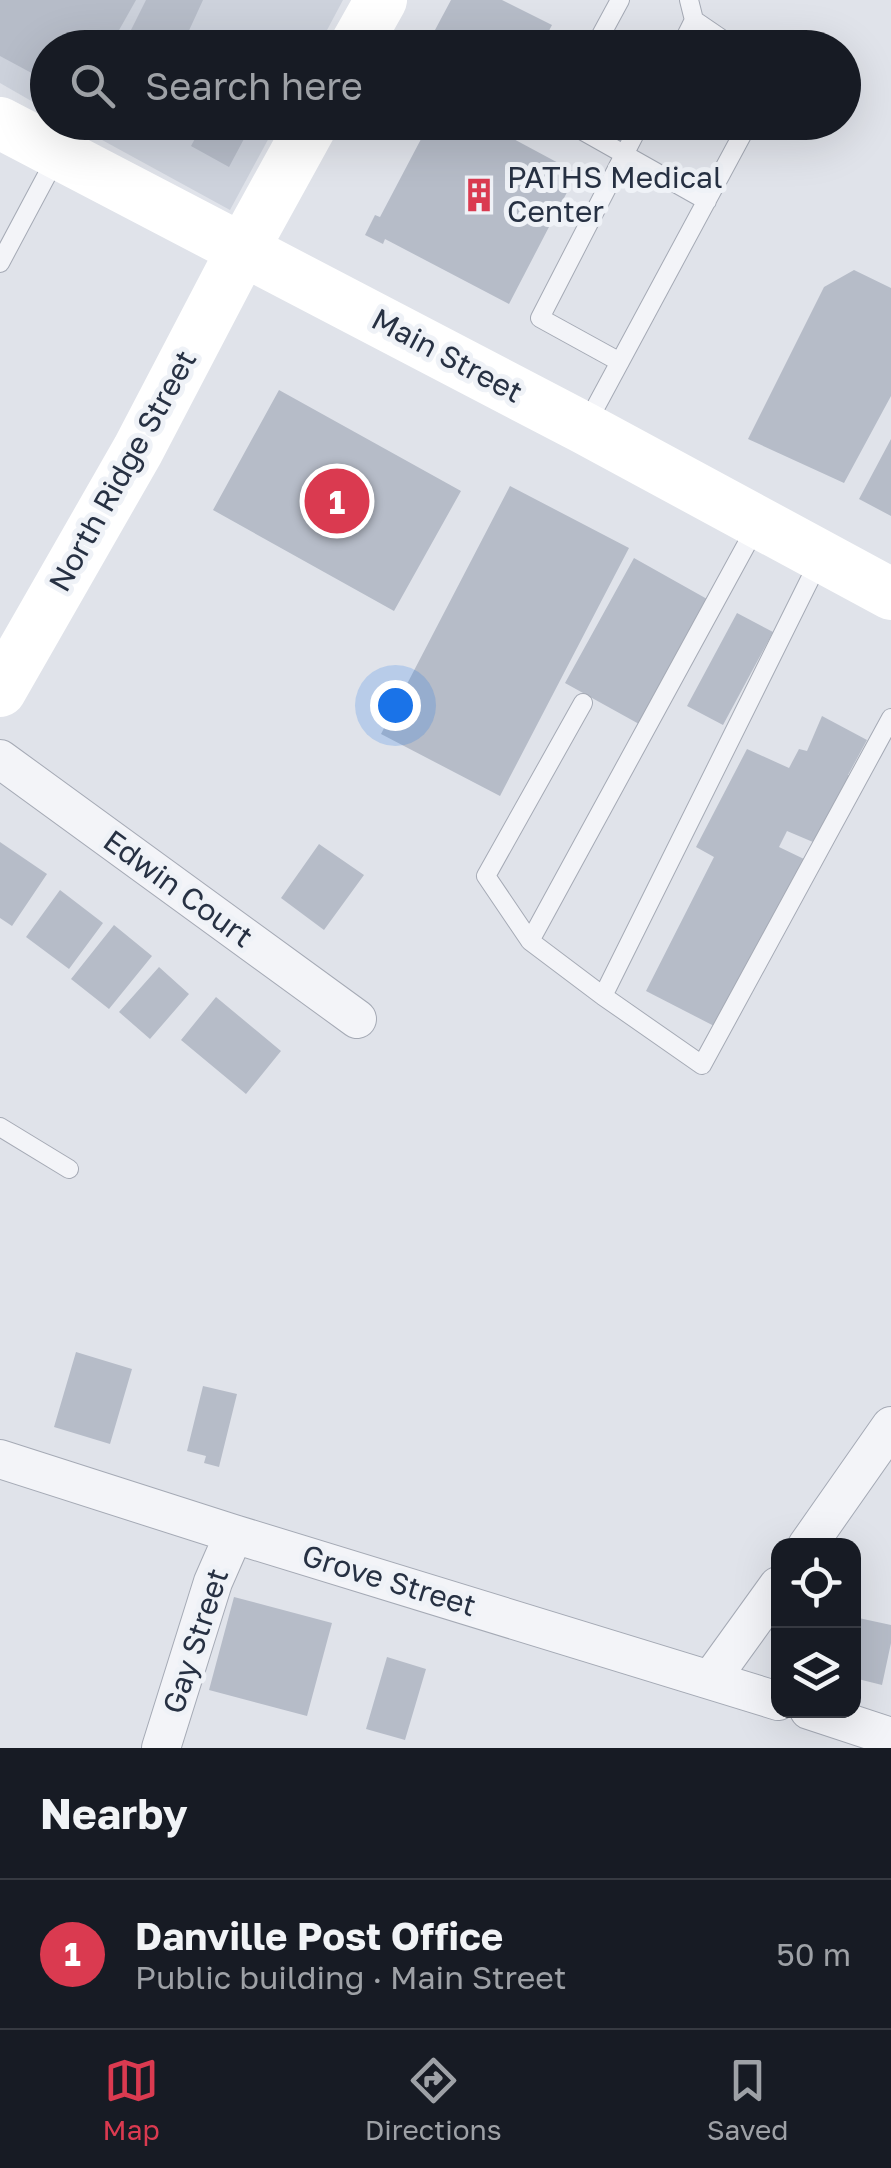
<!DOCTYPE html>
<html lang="en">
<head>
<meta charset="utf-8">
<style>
  :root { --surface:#171b24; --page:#20242c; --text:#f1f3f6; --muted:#9ea1a6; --line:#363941; --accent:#da3a50 }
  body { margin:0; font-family:"Golos Text",sans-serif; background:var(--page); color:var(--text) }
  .controls { position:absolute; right:30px; bottom:30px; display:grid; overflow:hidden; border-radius:20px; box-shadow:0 10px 40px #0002 }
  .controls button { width:90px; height:90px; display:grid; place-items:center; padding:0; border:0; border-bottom:2px solid var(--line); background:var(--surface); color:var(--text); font:50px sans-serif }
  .you { position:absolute; left:395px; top:705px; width:35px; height:35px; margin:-25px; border:8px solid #fff; border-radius:50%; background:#1a73e8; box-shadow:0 0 0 15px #1a73e833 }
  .badge { display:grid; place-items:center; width:65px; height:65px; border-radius:50%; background:var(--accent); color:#fff; font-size:32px; font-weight:700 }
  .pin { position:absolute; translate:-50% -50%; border:5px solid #fff; box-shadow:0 2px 10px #0006 }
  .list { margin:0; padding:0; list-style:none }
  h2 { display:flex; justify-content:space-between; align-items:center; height:130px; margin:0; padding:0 40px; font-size:42px }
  h2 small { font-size:32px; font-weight:400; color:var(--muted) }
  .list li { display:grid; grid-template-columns:65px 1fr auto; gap:30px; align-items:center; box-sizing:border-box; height:150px; padding:0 40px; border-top:2px solid var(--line) }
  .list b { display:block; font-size:38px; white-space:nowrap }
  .list p { margin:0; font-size:32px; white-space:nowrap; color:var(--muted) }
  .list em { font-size:32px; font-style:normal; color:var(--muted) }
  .icon { flex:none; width:55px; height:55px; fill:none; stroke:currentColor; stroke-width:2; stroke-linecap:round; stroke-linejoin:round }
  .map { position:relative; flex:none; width:891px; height:1748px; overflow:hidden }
  .search { position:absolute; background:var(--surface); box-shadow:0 10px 40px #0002; left:30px; right:30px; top:30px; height:110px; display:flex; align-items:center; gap:25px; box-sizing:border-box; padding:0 35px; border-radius:55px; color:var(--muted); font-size:38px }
  .sheet { height:280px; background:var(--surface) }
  nav { display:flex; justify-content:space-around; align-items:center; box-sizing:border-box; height:140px; border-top:2px solid var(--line); background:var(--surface); font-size:28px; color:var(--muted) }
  nav a { display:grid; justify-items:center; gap:5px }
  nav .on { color:var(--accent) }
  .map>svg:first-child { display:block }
  .built { fill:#cdd2dc }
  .building { fill:#b6bcc8 }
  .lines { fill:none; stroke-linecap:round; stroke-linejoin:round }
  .lane-casing { stroke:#a5aab5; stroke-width:20 }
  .street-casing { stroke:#a5aab5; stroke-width:40 }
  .lane { stroke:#f3f4f8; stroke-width:18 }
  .street { stroke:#f3f4f8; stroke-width:38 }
  .secondary { stroke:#fff; stroke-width:52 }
  .labels { text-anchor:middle; stroke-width:10; stroke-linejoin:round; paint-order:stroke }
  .poi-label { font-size:30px; fill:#273143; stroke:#eff2f7; text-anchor:start }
  .street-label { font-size:30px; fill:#273143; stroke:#eff2f7 }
</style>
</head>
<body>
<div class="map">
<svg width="891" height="1748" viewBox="0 0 891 1748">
  <rect width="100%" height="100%" fill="#e0e3ea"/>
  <path class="built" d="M 0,0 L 343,0 L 318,47 L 48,48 L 47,110 L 0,83 Z
    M 71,123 L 277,123 L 230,210 Z"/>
  <path class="building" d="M 0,0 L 136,0 L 109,48 L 48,48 L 48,76 L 41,73 L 39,77 L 0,56 Z
    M 146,0 L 203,0 L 181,48 L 122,48 Z
    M 451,0 L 502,0 L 552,25 L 540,48 L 469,48 L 435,30 Z
    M 204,122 L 253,122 L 229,167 L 191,146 Z
    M 430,122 L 482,122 L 577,173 L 509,304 L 385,239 L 383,244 L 365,235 L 375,215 L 380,217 Z
    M 854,270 L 891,288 L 891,396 L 844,483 L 748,439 L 824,287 Z
    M 279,390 L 461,491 L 394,611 L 213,510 Z
    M 891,439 L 891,516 L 859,499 Z
    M 510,486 L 629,548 L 500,796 L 381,734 Z
    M 634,558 L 707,599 L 639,724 L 565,683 Z
    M 737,613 L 773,632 L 723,725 L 687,706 Z
    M 822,716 L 867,740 L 848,775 L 854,778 L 820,845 L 787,831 L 779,847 L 804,859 L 718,1028 L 646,991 L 714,857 L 696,847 L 747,749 L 789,768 L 799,749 L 807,751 Z
    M 0,842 L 47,874 L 12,926 L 0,918 Z
    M 319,844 L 364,875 L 324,930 L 281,898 Z
    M 60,890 L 103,923 L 69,969 L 26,937 Z
    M 114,925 L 152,956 L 109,1009 L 71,979 Z
    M 159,967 L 189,994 L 150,1039 L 119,1012 Z
    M 216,997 L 281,1051 L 246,1094 L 181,1040 Z
    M 76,1352 L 132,1369 L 110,1444 L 54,1427 Z
    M 203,1386 L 237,1394 L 219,1467 L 204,1463 L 206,1456 L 187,1451 Z
    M 234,1597 L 332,1623 L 307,1716 L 209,1690 Z
    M 854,1617 L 891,1625 L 891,1643 L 882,1685 L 854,1678 Z
    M 387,1657 L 426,1669 L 405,1740 L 366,1729 Z"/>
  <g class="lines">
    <g class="lane-casing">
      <path id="lane" d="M 689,0 L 694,20
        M 594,48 L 620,0
        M 680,48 L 694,20 L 735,48
        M 567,122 L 707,201
        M 0,263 L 56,158
        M 620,362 L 540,318 L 641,122
        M 587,423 L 749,122
        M 583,703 L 486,876 L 530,941 L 756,527
        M 530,941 L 603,996 L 702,1065 L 891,718
        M 603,996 L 819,561
        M 0,1127 L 69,1169"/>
    </g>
    <g class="street-casing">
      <path id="street" d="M 0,759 L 357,1019
        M 0,1459 L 234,1534 L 778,1701
        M 807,1546 L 891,1426
        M 711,1679 L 778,1586
        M 809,1710 L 891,1737
        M 161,1748 L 213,1582 L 234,1534"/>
    </g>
    <use href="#lane" class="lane"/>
    <use href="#street" class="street"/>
    <path class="secondary" d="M 354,48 L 381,0
      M 0,123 L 584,428 L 891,594
      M 0,691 L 138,450 L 243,249 L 313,122"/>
  </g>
  <defs>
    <g id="building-bare" transform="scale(2.7)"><path d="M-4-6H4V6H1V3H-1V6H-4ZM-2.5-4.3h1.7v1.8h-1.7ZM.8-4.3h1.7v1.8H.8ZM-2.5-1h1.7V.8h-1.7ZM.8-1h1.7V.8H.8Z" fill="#da3a50" stroke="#eff2f7" stroke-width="2.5" paint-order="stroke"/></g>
  </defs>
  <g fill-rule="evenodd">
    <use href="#building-bare" x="479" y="195"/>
  </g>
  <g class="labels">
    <g class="poi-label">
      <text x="507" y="188">PATHS Medical<tspan x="507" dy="34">Center</tspan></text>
    </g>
    <g class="street-label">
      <text transform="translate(447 356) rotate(28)" y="10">Main Street</text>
      <text transform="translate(123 471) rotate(-61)" y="10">North Ridge Street</text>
      <text transform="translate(178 889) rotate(36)" y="10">Edwin Court</text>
      <text transform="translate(389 1581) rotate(17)" y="10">Grove Street</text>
      <text transform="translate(196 1641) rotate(-72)" y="10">Gay Street</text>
    </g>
  </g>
</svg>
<div class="controls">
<button><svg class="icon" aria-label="locate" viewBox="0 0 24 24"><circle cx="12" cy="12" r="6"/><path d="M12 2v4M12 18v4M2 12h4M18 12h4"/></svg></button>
<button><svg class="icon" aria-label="layers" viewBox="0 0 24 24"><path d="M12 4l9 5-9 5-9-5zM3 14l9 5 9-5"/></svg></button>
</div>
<div class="you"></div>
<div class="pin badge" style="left:337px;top:501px">1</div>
<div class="search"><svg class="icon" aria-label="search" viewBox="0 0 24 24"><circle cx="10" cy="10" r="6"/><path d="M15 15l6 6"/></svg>Search here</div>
</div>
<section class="sheet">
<h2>Nearby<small></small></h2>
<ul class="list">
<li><span class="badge">1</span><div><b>Danville Post Office</b><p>Public building · Main Street</p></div><em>50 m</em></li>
</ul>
</section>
<nav>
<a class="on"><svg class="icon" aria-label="map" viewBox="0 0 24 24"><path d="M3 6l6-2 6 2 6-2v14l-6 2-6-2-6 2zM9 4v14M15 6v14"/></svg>Map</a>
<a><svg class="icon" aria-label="directions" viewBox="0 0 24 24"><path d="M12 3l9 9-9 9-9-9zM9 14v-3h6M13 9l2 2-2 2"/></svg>Directions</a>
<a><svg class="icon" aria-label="saved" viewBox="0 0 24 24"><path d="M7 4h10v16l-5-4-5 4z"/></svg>Saved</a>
</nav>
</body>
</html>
